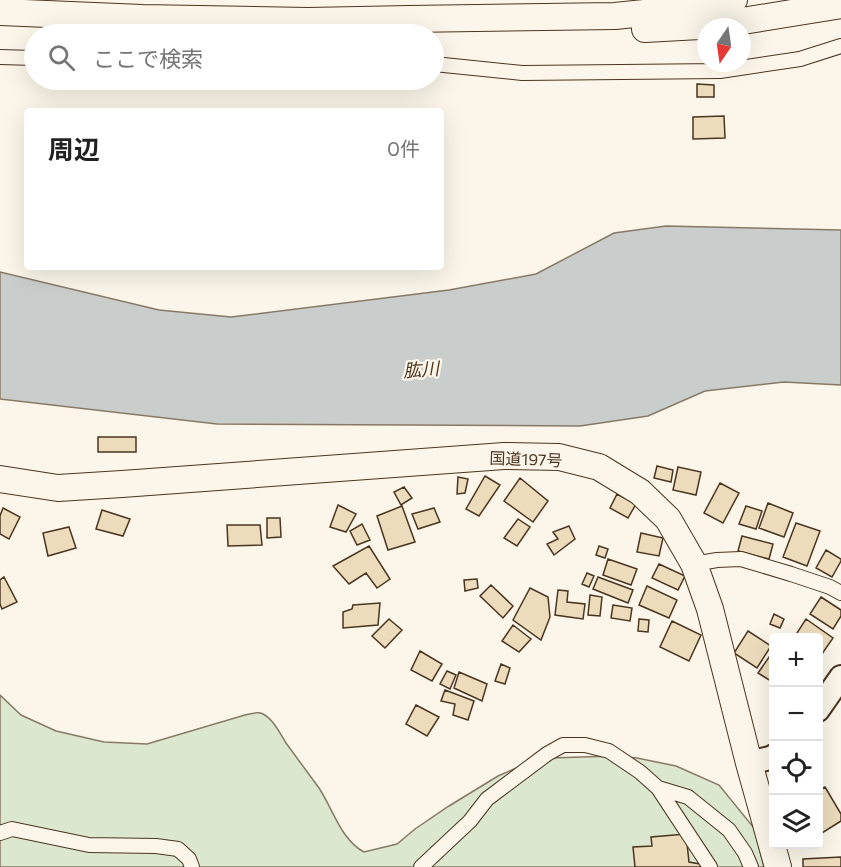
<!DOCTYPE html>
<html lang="ja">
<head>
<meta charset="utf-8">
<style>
  :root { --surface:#fff; --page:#f6f6f6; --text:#222; --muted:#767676; --line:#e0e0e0 }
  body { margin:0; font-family:Commissioner,"Noto Sans JP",sans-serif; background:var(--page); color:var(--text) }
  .controls { position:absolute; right:18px; bottom:18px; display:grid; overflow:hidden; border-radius:6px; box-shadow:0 6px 24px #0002 }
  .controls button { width:54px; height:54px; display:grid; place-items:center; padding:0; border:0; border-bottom:2px solid var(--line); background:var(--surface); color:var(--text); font:30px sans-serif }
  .compass { position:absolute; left:697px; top:18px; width:54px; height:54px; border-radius:50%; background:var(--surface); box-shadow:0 6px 24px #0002; rotate:193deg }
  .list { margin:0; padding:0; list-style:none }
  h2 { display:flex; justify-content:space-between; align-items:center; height:78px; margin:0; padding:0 24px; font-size:26px }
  h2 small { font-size:20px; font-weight:400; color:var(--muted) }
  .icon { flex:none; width:33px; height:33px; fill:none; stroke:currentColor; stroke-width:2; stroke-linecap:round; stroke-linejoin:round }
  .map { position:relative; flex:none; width:841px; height:867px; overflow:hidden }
  .search { position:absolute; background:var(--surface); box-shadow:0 6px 24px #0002; left:24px; top:24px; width:420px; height:66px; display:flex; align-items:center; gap:15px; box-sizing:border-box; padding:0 21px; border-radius:33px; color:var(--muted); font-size:22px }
  .panel { position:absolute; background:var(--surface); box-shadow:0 6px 24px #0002; left:24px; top:108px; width:420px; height:162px; border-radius:6px }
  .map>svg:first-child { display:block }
  .green { fill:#dce7d0; stroke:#887966; stroke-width:1.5 }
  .water { fill:#c9cecd; stroke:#887966; stroke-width:1.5 }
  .building { fill:#ecdcbc; stroke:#4a3520; stroke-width:1.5 }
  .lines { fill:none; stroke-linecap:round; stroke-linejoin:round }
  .street-casing { stroke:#4a3520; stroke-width:16 }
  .primary-casing { stroke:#4a3520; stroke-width:26 }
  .highway-casing { stroke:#4a3520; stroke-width:28 }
  .street { stroke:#fbf6e9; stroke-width:14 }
  .primary { stroke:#fbf6e9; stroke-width:22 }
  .highway { stroke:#fbf6e9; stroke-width:26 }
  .labels { text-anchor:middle; stroke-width:4.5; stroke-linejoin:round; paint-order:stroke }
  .street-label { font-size:16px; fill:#4a3520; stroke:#fbf6e9 }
  .water-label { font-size:18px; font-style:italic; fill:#4a3520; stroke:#fbf6e9 }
</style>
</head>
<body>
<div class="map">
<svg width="841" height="867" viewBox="0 0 841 867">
  <rect width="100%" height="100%" fill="#fbf6e9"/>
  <path class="green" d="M 0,695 L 21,715 L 56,731 L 104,742 L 147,744 L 245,715 C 250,714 257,711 263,714 C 273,719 280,733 286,743 C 297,758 308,773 319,788 C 333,809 341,840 364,852 L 397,844 L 415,829 L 449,806 L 498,776 L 523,765 L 550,758 L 613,756 L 637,758 L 676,766 L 719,785 L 754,828 L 764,867 L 0,867 Z"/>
  <path class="water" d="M 666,226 L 841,230 L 841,385 L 784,382 L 705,391 L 648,416 L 580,426 L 217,424 L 0,399 L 0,272 L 159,310 L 231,317 L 449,290 L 536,274 L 614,233 Z"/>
  <path class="building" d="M 697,84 L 714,85 L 714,97 L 697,97 Z
    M 724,116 L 725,138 L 693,139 L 693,117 Z
    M 98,437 L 136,437 L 136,452 L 98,452 Z
    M 657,466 L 673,470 L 671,482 L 654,478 Z
    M 678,467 L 701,472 L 696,495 L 673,490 Z
    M 485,476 L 500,485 L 479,516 L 466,509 Z
    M 458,477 L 468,479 L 465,493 L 457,494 Z
    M 520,478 L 548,501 L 533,522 L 504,501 Z
    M 720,483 L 739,493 L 723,523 L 704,513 Z
    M 404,487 L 412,498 L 401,505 L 394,492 Z
    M 617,494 L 636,504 L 628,518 L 610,508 Z
    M 768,503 L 793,513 L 784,537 L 759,528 Z
    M 338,505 L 356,514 L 346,532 L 330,527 Z
    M 402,506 L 415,542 L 388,550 L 377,516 Z
    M 746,506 L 762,511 L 756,529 L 739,524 Z
    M 3,508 L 20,517 L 9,539 L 0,534 L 0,516 Z
    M 434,508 L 440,522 L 418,529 L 412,514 Z
    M 102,510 L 130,519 L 123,536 L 96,529 Z
    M 267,518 L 280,518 L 281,537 L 267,538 Z
    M 518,519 L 530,527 L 517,546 L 504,538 Z
    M 796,523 L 820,531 L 807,566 L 783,557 Z
    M 362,524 L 370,540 L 357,545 L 350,531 Z
    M 227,525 L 260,525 L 262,545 L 228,546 Z
    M 569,526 L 575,539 L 554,555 L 547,544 L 558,539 L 553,532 Z
    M 69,527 L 76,548 L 48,556 L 43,533 Z
    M 641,533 L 663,538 L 659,556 L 637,552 Z
    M 742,536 L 773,544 L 769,559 L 738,551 Z
    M 369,546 L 390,579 L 377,588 L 366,573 L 349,584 L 333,566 Z
    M 599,546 L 608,549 L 605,558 L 596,555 Z
    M 826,550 L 841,559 L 841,561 L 832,577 L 816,568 Z
    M 608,559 L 637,569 L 631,585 L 603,575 Z
    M 659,564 L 685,576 L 678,590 L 652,578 Z
    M 587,573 L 594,576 L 589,587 L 582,584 Z
    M 4,577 L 17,602 L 2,609 L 0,604 L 0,580 Z
    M 598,577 L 633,590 L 628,603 L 593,589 Z
    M 477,579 L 478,588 L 465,591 L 464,580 Z
    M 491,585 L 513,606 L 503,618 L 480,596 Z
    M 647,586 L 677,600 L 669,618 L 639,605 Z
    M 530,588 L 548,597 L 550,617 L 541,640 L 513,620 Z
    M 558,590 L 568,591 L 567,602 L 585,604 L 583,619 L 555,615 Z
    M 590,595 L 602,597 L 600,616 L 588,615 Z
    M 821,597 L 841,610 L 841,616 L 833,629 L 810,614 Z
    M 380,603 L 378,625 L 343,628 L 343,612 L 352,609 L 353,605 Z
    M 613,605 L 632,608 L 630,621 L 611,618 Z
    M 774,614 L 784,619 L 780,628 L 770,624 Z
    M 389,619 L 402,630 L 385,648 L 372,636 Z
    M 639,619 L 649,620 L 648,632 L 638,631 Z
    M 806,619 L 833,638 L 822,654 L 818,651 L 818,638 L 798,638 L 795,636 Z
    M 672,621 L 701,635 L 689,661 L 660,647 Z
    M 513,625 L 531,639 L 519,652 L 502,641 Z
    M 748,631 L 771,646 L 757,668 L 734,653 Z
    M 774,650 L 774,683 L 758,673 Z
    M 420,651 L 442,664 L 432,681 L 411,670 Z
    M 501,664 L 510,668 L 505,684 L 495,681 Z
    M 447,671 L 456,675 L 450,689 L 440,684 Z
    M 459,672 L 487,684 L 482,701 L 454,688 Z
    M 445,690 L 474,701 L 468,720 L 453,715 L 455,704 L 441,701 Z
    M 416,705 L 439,717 L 427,736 L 406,724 Z
    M 825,787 L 841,814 L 841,821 L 822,833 L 818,827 L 818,790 Z
    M 686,834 L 689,862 L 700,864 L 701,867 L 635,867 L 633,847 L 652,846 L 651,837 Z
    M 841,857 L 841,867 L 803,867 L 803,859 Z"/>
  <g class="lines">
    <g class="street-casing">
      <path id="street" d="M 0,57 L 34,58
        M 434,64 L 522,73 L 720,71 L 800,59 L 841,46
        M 694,564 L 717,560 L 741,559 L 791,574 L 830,587 L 841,593
        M 658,788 L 688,797 L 729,830 L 745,853 L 751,867
        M 0,833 L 12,829 L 89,845 L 156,846 L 178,849 L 189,859 L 192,867
        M 421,867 L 470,821 L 487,799 L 547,754 L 563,745 L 585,745 L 609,751 L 640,772 L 658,788 L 710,867"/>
    </g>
    <g class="primary-casing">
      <path id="primary" d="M 818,710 L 841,677
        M 749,763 L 770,758 L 774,756"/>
    </g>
    <g class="highway-casing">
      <path id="highway" d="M 0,12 L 142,18 L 308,21 L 409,19 L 615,16 L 682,9 L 734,0
        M 645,29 L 718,25 L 841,5
        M 0,479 L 58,488 L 122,484 L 504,456 L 559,457 L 599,467 L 640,492 L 668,519 L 694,564 L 710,609 L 749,763 L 778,867"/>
    </g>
    <use href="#street" class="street"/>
    <use href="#primary" class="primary"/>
    <use href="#highway" class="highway"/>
  </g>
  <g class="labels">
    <g class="street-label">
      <text transform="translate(526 459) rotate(2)" y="6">国道197号</text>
    </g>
    <g class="water-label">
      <text transform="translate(421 370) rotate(-4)" y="6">肱川</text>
    </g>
  </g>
</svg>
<div class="controls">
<button>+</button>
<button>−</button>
<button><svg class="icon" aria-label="locate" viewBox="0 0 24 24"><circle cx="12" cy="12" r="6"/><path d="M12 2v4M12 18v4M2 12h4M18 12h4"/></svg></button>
<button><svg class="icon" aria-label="layers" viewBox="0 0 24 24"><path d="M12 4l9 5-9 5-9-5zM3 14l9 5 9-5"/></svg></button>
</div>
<svg class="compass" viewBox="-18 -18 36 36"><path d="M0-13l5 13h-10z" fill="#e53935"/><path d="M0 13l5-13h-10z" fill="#767676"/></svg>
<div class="search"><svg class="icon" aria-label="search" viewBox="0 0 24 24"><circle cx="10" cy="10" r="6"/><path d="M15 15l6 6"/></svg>ここで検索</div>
<section class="panel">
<h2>周辺<small>0件</small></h2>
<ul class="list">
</ul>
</section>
</div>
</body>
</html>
